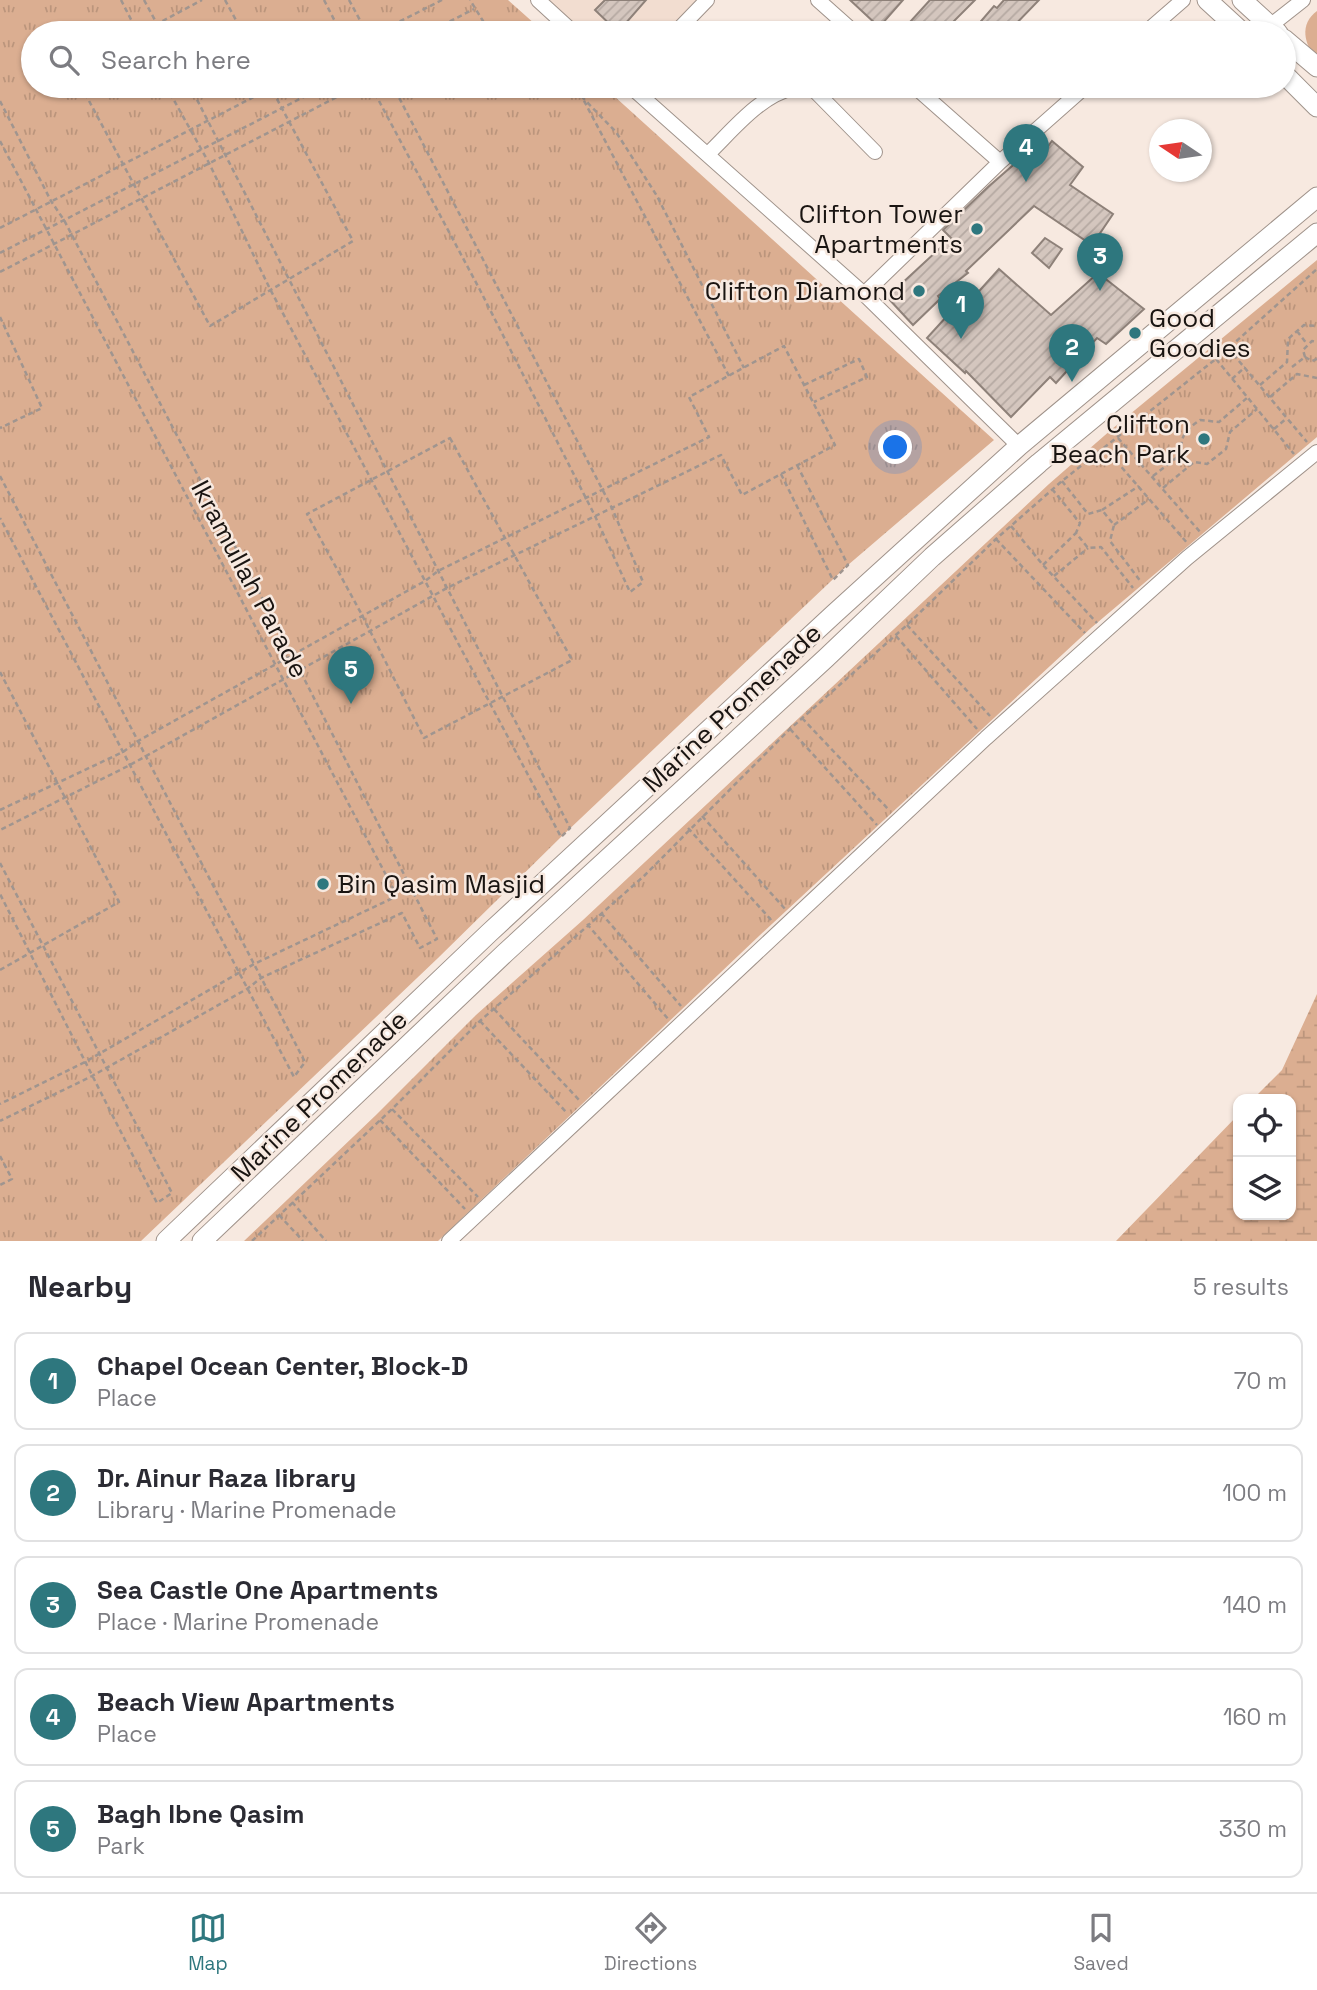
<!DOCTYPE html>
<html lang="en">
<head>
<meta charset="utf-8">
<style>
  :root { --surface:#fff; --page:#f2f2f3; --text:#2b2b33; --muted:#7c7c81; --line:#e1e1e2; --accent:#2e777e }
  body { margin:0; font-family:"Space Grotesk",sans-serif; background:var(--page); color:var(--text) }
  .controls { position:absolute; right:21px; bottom:21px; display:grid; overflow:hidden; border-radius:14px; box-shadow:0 2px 5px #0004 }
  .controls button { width:63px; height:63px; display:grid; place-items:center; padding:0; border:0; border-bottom:2px solid var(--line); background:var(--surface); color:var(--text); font:35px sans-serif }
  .compass { position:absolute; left:1149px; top:119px; width:63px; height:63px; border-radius:50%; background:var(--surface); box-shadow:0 2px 5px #0004; rotate:283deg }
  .you { position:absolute; left:896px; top:448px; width:24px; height:24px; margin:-18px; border:5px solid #fff; border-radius:50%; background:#1a73e8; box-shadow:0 0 0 10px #1a73e833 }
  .badge { display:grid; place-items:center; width:46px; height:46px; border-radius:50%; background:var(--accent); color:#fff; font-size:23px; font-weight:700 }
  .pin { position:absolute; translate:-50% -58px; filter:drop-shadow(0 2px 4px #0008) }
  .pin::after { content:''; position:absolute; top:37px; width:24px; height:21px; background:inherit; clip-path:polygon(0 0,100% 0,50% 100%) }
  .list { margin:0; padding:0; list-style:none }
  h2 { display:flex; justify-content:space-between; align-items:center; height:91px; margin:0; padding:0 28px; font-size:30px }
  h2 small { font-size:23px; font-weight:400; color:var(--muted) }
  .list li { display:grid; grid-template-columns:46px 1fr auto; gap:21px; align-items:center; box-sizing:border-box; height:98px; margin:0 14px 14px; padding:0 14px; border:2px solid var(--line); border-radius:14px }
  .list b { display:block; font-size:26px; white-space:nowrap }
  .list p { margin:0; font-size:23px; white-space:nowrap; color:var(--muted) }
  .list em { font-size:23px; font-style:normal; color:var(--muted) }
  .icon { flex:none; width:38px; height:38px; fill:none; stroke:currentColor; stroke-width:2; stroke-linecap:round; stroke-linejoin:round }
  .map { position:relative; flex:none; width:1317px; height:1241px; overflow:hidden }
  .search { position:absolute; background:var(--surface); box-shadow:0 2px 5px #0004; left:21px; right:21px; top:21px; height:77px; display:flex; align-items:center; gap:18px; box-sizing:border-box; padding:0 24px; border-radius:38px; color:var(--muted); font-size:26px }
  .sheet { height:651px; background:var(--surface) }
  nav { display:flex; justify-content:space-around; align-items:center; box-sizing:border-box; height:98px; border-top:2px solid var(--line); background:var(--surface); font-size:19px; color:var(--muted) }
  nav a { display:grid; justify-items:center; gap:4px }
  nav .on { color:var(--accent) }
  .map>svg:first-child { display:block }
  .built { fill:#f2ddd0 }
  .grass { fill:#dbae91 }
  .wetland { fill:url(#wetland-marsh) }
  .park { fill:url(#park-tufts) }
  .building { fill:url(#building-hatch); stroke:#8e8179; stroke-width:2 }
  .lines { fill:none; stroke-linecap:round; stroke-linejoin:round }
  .minor-casing { stroke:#9f928a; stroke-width:16 }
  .major-casing { stroke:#9f928a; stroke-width:21 }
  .path { stroke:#a0958f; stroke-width:2.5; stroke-dasharray:5 3.5; stroke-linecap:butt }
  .minor { stroke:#fff; stroke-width:14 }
  .major { stroke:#fff; stroke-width:19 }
  .poi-dot { fill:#2e777e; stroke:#f7e9e0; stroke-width:2.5 }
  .labels { text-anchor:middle; stroke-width:5; stroke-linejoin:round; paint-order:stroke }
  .poi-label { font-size:26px; fill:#191411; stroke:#f7e9e0; text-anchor:end }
  .street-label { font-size:26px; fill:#191411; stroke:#f7e9e0 }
</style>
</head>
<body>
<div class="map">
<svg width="1317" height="1241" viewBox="0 0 1317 1241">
  <defs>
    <pattern id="wetland-marsh" width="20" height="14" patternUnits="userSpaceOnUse" patternTransform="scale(1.75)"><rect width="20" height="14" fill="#dbae91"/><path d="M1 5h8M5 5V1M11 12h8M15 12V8" fill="none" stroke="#bb957c"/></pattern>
    <pattern id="park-tufts" width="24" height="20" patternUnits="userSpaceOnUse" patternTransform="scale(1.75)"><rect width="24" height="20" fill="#dbae91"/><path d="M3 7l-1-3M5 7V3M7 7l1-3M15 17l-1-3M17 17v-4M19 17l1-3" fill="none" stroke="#bb957c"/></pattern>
    <pattern id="building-hatch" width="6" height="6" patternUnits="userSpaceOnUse" patternTransform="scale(1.75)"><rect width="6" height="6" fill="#d4c6be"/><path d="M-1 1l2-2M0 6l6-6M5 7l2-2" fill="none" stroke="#b5a9a2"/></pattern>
  </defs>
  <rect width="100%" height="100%" fill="#f7e9e0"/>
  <path class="built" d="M 540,0 L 707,0 L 676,33 L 575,33 Z"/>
  <path class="grass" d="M 1317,11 L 1317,59 C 1304,45 1299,24 1317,11 Z"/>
  <path class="wetland" d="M 1317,994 L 1317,1241 L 1116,1241 L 1238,1115 L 1238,1215 L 1291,1215 L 1291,1099 L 1253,1099 L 1282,1070 Z"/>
  <path class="park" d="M 0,0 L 508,0 L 545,33 L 33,33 L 33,86 L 603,86 L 994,440 L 848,565 L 561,837 L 438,958 L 141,1241 L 0,1241 Z
    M 1317,260 L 1317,437 L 1091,628 L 759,936 L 438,1241 L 244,1241 L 376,1115 L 476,1015 L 583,920 L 1049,484 L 1112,429 Z"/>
  <path class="building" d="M 605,0 L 646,0 L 618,32 L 595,10 Z
    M 850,0 L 903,0 L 881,25 L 879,23 L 877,25 Z
    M 930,0 L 975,0 L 947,28 L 951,33 L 900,33 Z
    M 1004,0 L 1039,0 L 1013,27 L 1011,26 L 1004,33 L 982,33 L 976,27 L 994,6 L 997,8 Z
    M 1052,141 L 1083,167 L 1070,185 L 1113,214 L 1092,245 L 1034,206 L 966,271 L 968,273 L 938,296 L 940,299 L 913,325 L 887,297 L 951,238 L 943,230 L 988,187 L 1019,160 L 1031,169 Z
    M 1045,238 L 1062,249 L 1049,268 L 1032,253 Z
    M 999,269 L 1051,315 L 1098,273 L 1144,309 L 1106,344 L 1097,338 L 1056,383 L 1050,377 L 1011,417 L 966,371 L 965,373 L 927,338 L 958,304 L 963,309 Z"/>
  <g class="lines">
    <g class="minor-casing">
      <path id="minor" d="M 538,0 L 574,33
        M 818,0 L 855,33
        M 1270,26 L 1303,0
        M 675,33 L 707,0
        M 1145,33 L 1183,0
        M 630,86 L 864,294 L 1019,446
        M 914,86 L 1000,162
        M 708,154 C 732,131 760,95 794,88 C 802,86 808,89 815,91 L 875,152
        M 864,294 L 1000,162 L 1086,86
        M 449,1241 L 986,738 L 1187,558 L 1317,452"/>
    </g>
    <g class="major-casing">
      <path id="major" d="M 1207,0 L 1243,33
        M 1242,0 L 1278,33
        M 1284,39 L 1317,67
        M 1284,74 L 1317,107
        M 166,1241 L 489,933 L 834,614 L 1019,446 L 1317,197
        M 202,1241 L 505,953 L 826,658 L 932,557 L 1039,463 L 1317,233"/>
    </g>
    <path class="path" d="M 121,0 L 138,33
      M 144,0 L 162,33
      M 225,0 L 243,33
      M 324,0 L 341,33
      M 349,0 L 367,33
      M 140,33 L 202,0
      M 377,33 L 442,0
      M 427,33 L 474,9
      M 459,33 L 483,21 L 470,0
      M 81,86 L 210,326 L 353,241 L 270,86
      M 166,86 L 209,163 L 270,289 L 561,837 L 570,828 L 190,86
      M 371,86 L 480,290 L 595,516 L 630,592 L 643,582 L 612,508 L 393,86
      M 0,101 L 51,201 L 64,220 L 292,655 L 437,939 L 420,948 L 402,913 L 261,978 L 247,989 L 92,1076 L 0,1121
      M 0,141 L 397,896 L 254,964 L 85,1062 L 0,1104
      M 0,228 L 275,86
      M 0,253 L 325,86
      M 0,272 L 358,86
      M 0,317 L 42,408 L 0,428
      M 1297,331 L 1307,344
      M 1228,348 L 1307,442
      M 1305,357 L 1303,350 L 1312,341 L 1317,342
      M 1305,357 L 1312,361 L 1317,359
      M 1216,359 L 1294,454
      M 1292,367 L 1305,357
      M 729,376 L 582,97 L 616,132 L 657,196 L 744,368
      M 1232,379 L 1245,367
      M 804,385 L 859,359 L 867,377 L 814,402
      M 1260,385 L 1287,362 L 1288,339 L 1304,325 L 1317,326
      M 1270,397 L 1297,374 L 1317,378
      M 1274,429 L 1287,418
      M 450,438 L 572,660 L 424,738 L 362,615 L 307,514 Z
      M 1118,438 L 1201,533
      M 1105,448 L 1188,544
      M 781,474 L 833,580 L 848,565 L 797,465
      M 0,476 L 305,1062 L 294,1077 L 0,518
      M 1153,476 L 1180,455 C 1182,435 1183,432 1200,420 L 1219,422 L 1247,398
      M 1062,481 L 1088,514 L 1102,510 L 1114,525 L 1110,541 L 1141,582
      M 1163,488 L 1194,462 L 1207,464 L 1226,449 L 1230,432 L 1257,409
      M 1052,489 L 1080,523 L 1076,533 L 1088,548 L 1101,547 L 1133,588
      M 1102,510 L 1139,486
      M 1114,525 L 1149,499
      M 1011,526 L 1043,565 L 1097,623
      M 996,539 L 1085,633
      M 1043,565 L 1076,533
      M 1054,576 L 1088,548
      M 907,625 L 990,716
      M 896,636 L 977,729
      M 0,672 L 119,902 L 0,970
      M 802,718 L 889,810
      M 790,729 L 877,825
      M 0,810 L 123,752 L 138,741 L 425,581 L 438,571 L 709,437 L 689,397 L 784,346 L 835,445 L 742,495 L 721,455 L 447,588 L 130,765 L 0,830
      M 702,816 L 786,910
      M 688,828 L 773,922
      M 0,863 L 172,1193 L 157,1203 L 0,894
      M 601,913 L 681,1006
      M 587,924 L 669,1020
      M 494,1009 L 580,1101
      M 480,1021 L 567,1113
      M 392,1109 L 478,1197
      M 380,1120 L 465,1209
      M 0,1156 L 12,1179 L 0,1185
      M 292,1202 L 326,1241
      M 279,1215 L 303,1241
      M 252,1241 L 392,1109 L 480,1021 L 644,876 L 790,729 L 907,625 L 996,539 L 1062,481 L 1222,354 L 1317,269"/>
    <use href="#minor" class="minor"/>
    <use href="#major" class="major"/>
  </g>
  <g class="poi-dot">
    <circle cx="977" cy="229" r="7"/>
    <circle cx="919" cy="291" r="7"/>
    <circle cx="1135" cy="333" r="7"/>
    <circle cx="1204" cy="439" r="7"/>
    <circle cx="323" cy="884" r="7"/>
  </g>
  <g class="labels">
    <g class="poi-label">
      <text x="963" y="223">Clifton Tower<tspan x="963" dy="30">Apartments</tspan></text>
      <text x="905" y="300">Clifton Diamond</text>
      <text x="1149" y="327" text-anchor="start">Good<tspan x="1149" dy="30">Goodies</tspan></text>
      <text x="1190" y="433">Clifton<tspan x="1190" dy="30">Beach Park</tspan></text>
      <text x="337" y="893" text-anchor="start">Bin Qasim Masjid</text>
    </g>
    <g class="street-label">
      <text transform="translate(250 579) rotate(62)" y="9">Ikramullah Parade</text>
      <text transform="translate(732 708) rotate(-43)" y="9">Marine Promenade</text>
      <text transform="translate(319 1096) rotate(-44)" y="9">Marine Promenade</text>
    </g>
  </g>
</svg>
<div class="controls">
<button><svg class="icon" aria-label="locate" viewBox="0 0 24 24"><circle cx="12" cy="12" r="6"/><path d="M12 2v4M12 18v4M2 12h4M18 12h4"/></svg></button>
<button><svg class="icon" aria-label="layers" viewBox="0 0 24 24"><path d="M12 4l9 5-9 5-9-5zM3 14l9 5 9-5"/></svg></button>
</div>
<svg class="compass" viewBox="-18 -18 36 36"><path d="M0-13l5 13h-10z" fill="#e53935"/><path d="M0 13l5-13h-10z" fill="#7c7c81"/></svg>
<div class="you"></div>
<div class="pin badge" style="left:961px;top:339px">1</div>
<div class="pin badge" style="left:1072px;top:382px">2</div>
<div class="pin badge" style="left:1100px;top:291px">3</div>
<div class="pin badge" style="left:1026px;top:182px">4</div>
<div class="pin badge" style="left:351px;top:704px">5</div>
<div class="search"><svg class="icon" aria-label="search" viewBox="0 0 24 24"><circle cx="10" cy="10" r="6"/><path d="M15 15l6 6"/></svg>Search here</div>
</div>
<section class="sheet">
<h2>Nearby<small>5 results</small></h2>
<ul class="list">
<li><span class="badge">1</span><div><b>Chapel Ocean Center, Block-D</b><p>Place</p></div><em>70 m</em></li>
<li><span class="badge">2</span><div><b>Dr. Ainur Raza library</b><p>Library · Marine Promenade</p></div><em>100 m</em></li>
<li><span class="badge">3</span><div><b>Sea Castle One Apartments</b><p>Place · Marine Promenade</p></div><em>140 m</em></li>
<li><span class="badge">4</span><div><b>Beach View Apartments</b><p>Place</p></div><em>160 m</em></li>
<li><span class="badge">5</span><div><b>Bagh Ibne Qasim</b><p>Park</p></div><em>330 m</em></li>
</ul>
</section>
<nav>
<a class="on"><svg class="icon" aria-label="map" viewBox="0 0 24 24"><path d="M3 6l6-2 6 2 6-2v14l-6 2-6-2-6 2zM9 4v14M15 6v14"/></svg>Map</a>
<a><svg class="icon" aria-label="directions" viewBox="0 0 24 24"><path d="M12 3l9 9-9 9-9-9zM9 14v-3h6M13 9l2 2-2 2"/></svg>Directions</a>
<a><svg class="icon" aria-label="saved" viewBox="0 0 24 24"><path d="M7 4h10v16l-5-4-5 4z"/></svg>Saved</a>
</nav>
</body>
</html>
